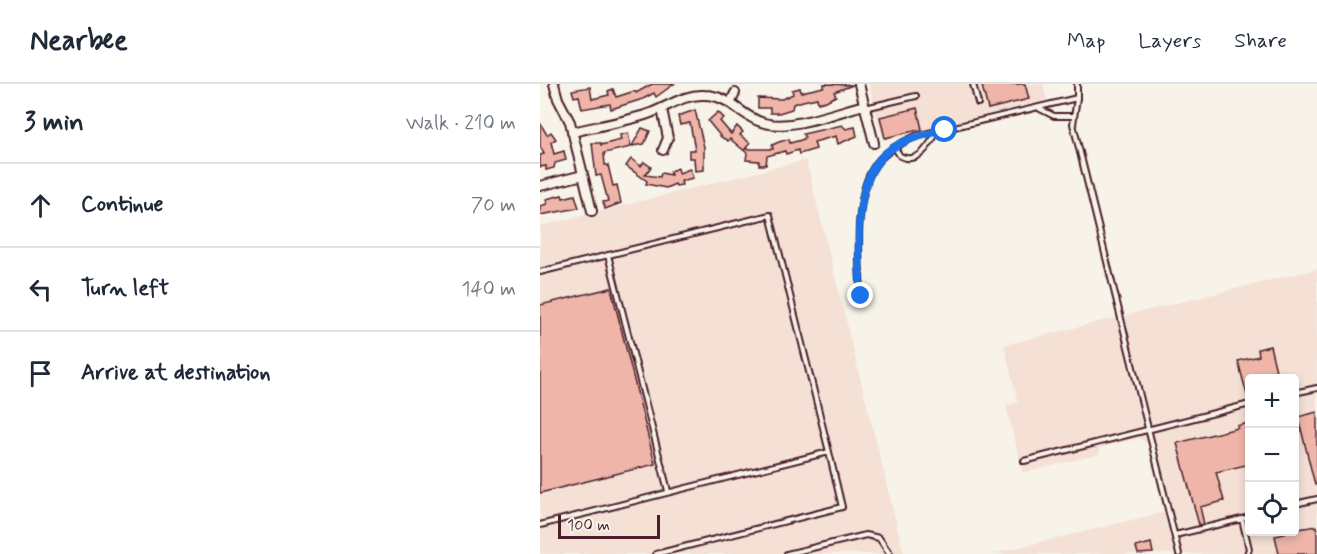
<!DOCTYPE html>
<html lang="en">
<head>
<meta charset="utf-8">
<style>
  :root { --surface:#fff; --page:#f6f6f7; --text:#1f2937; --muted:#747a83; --line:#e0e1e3 }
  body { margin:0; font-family:Mynerve,sans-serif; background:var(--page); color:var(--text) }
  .controls { position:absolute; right:18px; bottom:18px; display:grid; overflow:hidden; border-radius:6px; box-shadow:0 3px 9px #0003 }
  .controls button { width:54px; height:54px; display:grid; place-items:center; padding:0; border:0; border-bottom:2px solid var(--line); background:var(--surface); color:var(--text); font:30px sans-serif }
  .scale { position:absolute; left:18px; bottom:15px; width:102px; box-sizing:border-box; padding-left:6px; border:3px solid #4a1f2b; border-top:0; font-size:16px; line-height:21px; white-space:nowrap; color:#4a1f2b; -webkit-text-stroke:4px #f7f3e8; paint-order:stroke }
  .stop { position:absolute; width:18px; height:18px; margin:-14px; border:4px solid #1a73e8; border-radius:50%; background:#fff }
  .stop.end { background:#1a73e8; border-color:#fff; box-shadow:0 2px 6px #0008 }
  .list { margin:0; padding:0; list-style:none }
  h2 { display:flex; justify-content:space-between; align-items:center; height:78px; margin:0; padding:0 24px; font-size:26px }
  h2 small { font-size:20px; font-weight:400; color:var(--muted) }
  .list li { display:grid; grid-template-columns:39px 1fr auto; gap:18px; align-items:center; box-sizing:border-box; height:84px; padding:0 24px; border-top:2px solid var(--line) }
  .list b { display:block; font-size:22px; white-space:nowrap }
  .list em { font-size:20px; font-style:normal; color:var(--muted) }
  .icon { flex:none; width:33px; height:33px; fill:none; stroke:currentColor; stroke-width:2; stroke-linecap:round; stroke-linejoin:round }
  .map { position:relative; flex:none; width:777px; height:470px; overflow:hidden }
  header { display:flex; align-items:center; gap:36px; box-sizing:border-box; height:84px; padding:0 30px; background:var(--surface); border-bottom:2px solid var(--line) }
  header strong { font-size:28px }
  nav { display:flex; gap:33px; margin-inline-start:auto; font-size:21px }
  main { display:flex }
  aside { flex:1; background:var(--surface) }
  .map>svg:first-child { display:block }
  .built { fill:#f4e0d5; fill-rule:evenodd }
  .building { fill:#eeb5a8; stroke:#4a1f2b; stroke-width:1.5 }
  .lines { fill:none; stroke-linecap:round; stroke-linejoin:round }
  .lane-casing { stroke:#4a1f2b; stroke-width:8 }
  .street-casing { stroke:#4a1f2b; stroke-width:12 }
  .lane { stroke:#f7f3e8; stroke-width:4 }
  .street { stroke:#f7f3e8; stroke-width:8 }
  .route { stroke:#1a73e8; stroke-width:8 }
</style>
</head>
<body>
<header>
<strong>Nearbee</strong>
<nav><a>Map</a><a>Layers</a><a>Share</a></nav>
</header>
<main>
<aside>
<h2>3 min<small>Walk · 210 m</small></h2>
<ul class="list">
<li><svg class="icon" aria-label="ahead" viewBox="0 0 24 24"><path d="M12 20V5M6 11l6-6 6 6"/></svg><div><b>Continue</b></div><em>70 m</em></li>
<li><svg class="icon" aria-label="left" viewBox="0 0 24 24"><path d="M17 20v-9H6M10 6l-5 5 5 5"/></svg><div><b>Turn left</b></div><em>140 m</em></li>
<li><svg class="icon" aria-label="arrive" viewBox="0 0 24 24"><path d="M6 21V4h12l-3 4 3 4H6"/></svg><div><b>Arrive at destination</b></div></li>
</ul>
</aside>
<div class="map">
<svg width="777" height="470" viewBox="0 0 777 470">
  <rect width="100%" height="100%" fill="#f7f3e8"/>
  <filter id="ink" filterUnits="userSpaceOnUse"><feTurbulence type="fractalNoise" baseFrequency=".0167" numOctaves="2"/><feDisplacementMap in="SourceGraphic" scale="12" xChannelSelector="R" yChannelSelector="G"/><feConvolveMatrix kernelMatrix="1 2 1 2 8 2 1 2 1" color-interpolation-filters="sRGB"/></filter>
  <g filter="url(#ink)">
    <path class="built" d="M 329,0 L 503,0 L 507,16 L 343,57 Z
      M 266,76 L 364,470 L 0,470 L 0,142 Z
      M 777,185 L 777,470 L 451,470 L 625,428 L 608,360 L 599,354 L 559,364 L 560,370 L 483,389 L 466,322 L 478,318 L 464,261 ZM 710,294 L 754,294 L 754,448 L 710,448 Z"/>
    <path class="building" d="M 112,0 L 134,0 L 116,13 L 114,9 L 103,15 L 71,25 L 70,20 L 42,25 L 39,12 L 34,13 L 32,6 L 50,3 L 52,15 L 69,11 L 68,7 L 73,5 L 76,13 L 95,7 L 96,9 Z
      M 284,0 L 313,1 L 294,8 L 296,12 L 286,17 L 278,19 L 277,14 L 263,17 L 253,20 L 252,25 L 239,29 L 230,29 L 230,24 L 218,24 L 218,14 L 242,15 L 253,10 L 252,6 L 260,4 L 261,8 L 284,3 Z
      M 448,0 L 485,0 L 489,15 L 448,25 L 442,2 Z
      M 377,24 L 382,45 L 345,54 L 340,33 Z
      M 155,26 L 164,63 L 164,86 L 155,87 L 154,74 L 149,74 L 149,66 L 155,66 L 150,39 L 140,41 L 138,32 Z
      M 178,28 L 184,34 L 180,37 L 191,50 L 197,42 L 203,48 L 200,51 L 210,59 L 205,65 L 233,65 L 232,61 L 239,58 L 249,55 L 250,59 L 261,56 L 265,54 L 263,50 L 302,41 L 306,45 L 315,43 L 317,52 L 298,60 L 296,52 L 274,58 L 276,65 L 259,70 L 258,66 L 246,70 L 245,67 L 227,72 L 226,81 L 219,81 L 219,77 L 206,76 L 207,69 L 190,55 L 188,57 L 181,53 L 168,37 Z
      M 0,39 L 7,51 L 11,48 L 16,55 L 11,58 L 14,70 L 24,67 L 26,76 L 15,79 L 14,84 L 6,86 L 6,82 L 0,83 L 0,71 L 4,70 L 0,62 Z
      M 102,44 L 110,47 L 107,54 L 104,60 L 92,62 Z
      M 88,49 L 91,63 L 64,69 L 65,81 L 68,81 L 73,102 L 77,101 L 81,119 L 65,125 L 63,118 L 68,117 L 61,91 L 56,92 L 52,59 L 61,59 L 61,61 L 81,56 L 80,51 Z
      M 91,75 L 101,82 L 104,78 L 111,83 L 105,91 L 120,93 L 121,89 L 131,91 L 130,87 L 138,84 L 139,89 L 150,85 L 153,94 L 141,97 L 142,101 L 136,102 L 135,100 L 126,104 L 106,100 L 107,97 L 86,82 Z
      M 22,111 L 23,114 L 35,111 L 39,124 L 0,131 L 0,122 L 7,120 L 6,115 Z
      M 71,204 L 115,380 L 0,409 L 0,221 Z
      M 730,262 L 736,287 L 725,290 L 726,294 L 710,294 L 708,315 L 698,277 L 719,272 L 718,265 Z
      M 777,328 L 777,400 L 775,401 L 758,333 Z
      M 708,339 L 710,380 L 676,388 L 684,417 L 660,423 L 664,440 L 659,441 L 637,359 L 698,344 L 697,342 Z
      M 777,442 L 777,470 L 739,470 L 735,452 L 745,450 L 744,447 Z
      M 611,459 L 613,469 L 598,470 L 596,463 Z"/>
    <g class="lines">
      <g class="lane-casing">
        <path id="lane" d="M 433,0 L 438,19
          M 537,0 L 537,14 L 533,40 L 639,470
          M 325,24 L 376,12
          M 500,25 L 514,32 L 532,32
          M 355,64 L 360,72 C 378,81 389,62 397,48
          M 68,171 L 128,407
          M 0,188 L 230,131 L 289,368 L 0,441
          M 321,212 C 319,175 312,104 340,75 C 350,65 363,58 376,52 L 537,14
          M 754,309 L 777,304
          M 484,377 L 710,320
          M 755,420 L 777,415
          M 702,435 L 709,465 L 707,470
          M 635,451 L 710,433
          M 116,470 L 302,423 L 289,368
          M 247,470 L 326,451 L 339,454 L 350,470"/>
      </g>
      <g class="street-casing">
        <path id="street" d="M 14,0 L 18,15 L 30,38 L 52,127
          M 319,0 L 334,59
          M 191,18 L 195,9
          M 122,25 L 128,54 L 123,66
          M 32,48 C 58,42 84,38 108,30 C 128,23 144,10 164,11 C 189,11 200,31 221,38 C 247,48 297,28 324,21
          M 0,102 L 43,91"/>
      </g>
      <use href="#lane" class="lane"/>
      <use href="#street" class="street"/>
    </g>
  </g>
  <g class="lines" filter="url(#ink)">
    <path class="route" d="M 321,212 C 319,173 312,109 339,76 C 354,57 382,51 405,46"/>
  </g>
</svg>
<div class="controls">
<button>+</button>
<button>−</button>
<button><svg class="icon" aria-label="locate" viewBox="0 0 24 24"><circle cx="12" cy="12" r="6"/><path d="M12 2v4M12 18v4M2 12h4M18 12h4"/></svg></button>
</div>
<div class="scale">100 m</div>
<div class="stop" style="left:405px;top:46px"></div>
<div class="stop end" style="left:321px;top:212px"></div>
</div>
</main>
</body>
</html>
